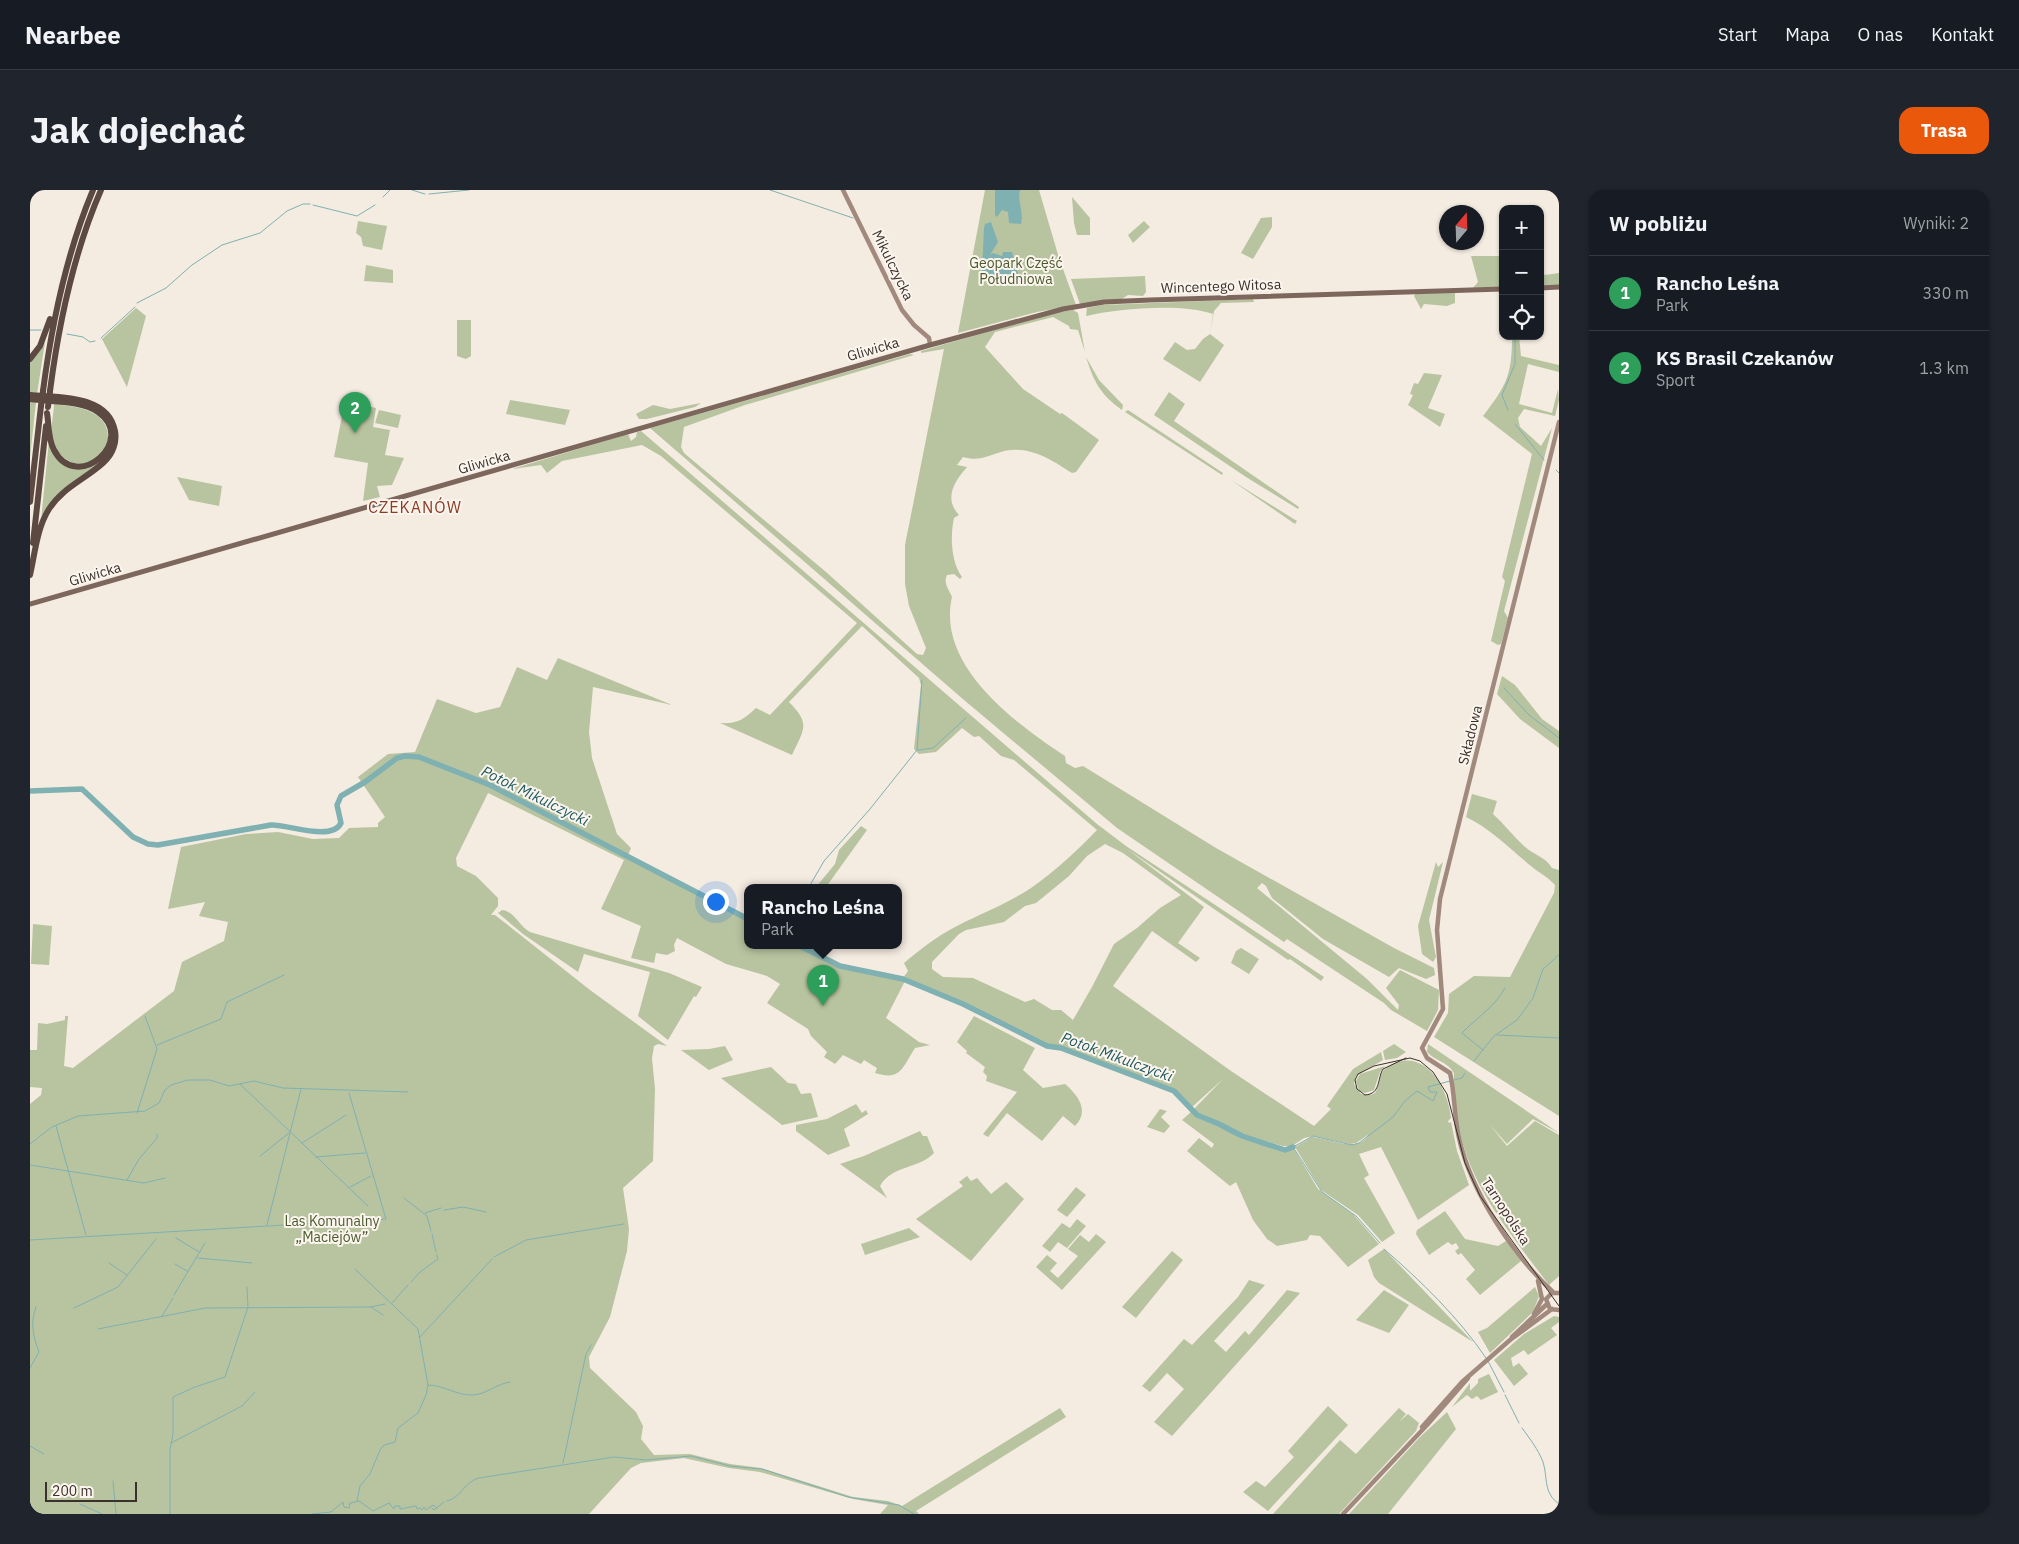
<!DOCTYPE html>
<html lang="pl">
<head>
<meta charset="utf-8">
<style>
  :root { --surface:#171b24; --page:#20242c; --text:#f1f3f6; --muted:#9ea1a6; --line:#363941; --accent:#ea580c }
  body { margin:0; font-family:"IBM Plex Sans",sans-serif; background:var(--page); color:var(--text) }
  .controls { position:absolute; right:15px; top:15px; display:grid; overflow:hidden; border-radius:10px; box-shadow:0 1px 4px #0004 }
  .controls button { width:45px; height:45px; display:grid; place-items:center; padding:0; border:0; border-bottom:1px solid var(--line); background:var(--surface); color:var(--text); font:25px sans-serif }
  .compass { position:absolute; left:1409px; top:15px; width:45px; height:45px; border-radius:50%; background:var(--surface); box-shadow:0 1px 4px #0004; rotate:19deg }
  .scale { position:absolute; left:15px; bottom:12px; width:92px; box-sizing:border-box; padding-left:5px; border:2px solid #3b302b; border-top:0; font-size:14px; line-height:18px; white-space:nowrap; color:#3b302b; -webkit-text-stroke:4px #fbf5ee; paint-order:stroke }
  .you { position:absolute; left:685px; top:711px; width:18px; height:18px; margin:-12px; border:4px solid #fff; border-radius:50%; background:#1a73e8; box-shadow:0 0 0 8px #1a73e833 }
  .badge { display:grid; place-items:center; width:32px; height:32px; border-radius:50%; background:var(--accent); color:#fff; font-size:16px; font-weight:700 }
  .pin { position:absolute; translate:-50% -41px; filter:drop-shadow(0 1px 2px #0008) }
  .pin::after { content:''; position:absolute; top:26px; width:18px; height:15px; background:inherit; clip-path:polygon(0 0,100% 0,50% 100%) }
  .popup { position:absolute; left:714px; top:694px; width:158px; height:65px; box-sizing:border-box; display:grid; place-content:center; border-radius:10px; background:var(--surface); filter:drop-shadow(0 1px 4px #0005); font-size:16px; white-space:nowrap; color:var(--muted) }
  .popup b { font-size:19px; color:var(--text) }
  .popup::after { content:''; position:absolute; left:50%; top:100%; margin-left:-10px; border:10px solid transparent; border-top-color:var(--surface) }
  .list { margin:0; padding:0; list-style:none }
  h2 { display:flex; justify-content:space-between; align-items:center; height:65px; margin:0; padding:0 20px; font-size:21px }
  h2 small { font-size:16px; font-weight:400; color:var(--muted) }
  .list li { display:grid; grid-template-columns:32px 1fr auto; gap:15px; align-items:center; box-sizing:border-box; height:75px; padding:0 20px; border-top:1px solid var(--line) }
  .list b { display:block; font-size:19px; white-space:nowrap }
  .list p { margin:0; font-size:16px; white-space:nowrap; color:var(--muted) }
  .list em { font-size:16px; font-style:normal; color:var(--muted) }
  .icon { flex:none; width:28px; height:28px; fill:none; stroke:currentColor; stroke-width:2; stroke-linecap:round; stroke-linejoin:round }
  .map { position:relative; flex:none; width:1529px; height:1324px; overflow:hidden; border-radius:15px }
  header { display:flex; align-items:center; gap:30px; box-sizing:border-box; height:70px; padding:0 25px; background:var(--surface); border-bottom:1px solid var(--line) }
  header strong { font-size:24px }
  nav { display:flex; gap:28px; margin-inline-start:auto; font-size:18px }
  .intro { display:flex; align-items:center; justify-content:space-between; box-sizing:border-box; height:120px; padding:0 30px }
  h1 { margin:0; font-size:35px }
  .button { padding:12px 22px; border-radius:15px; background:var(--accent); color:#fff; font-size:18px; font-weight:700 }
  main { display:flex; gap:30px; padding:0 30px }
  aside { flex:1; background:var(--surface); border-radius:15px; box-shadow:0 1px 4px #0004 }
  .map>svg:first-child { display:block }
  .green { fill:#b8c4a0; fill-rule:evenodd }
  .water { fill:#7fb0b2 }
  .lines { fill:none; stroke-linecap:round; stroke-linejoin:round }
  .stream { stroke:#7fb0b2; stroke-width:1 }
  .river { stroke:#7fb0b2; stroke-width:5.5 }
  .secondary { stroke:#a18a7d; stroke-width:4.5 }
  .primary { stroke:#7d675c; stroke-width:5 }
  .highway { stroke:#5c4a42; stroke-width:6 }
  .tram { stroke:#3b302b; stroke-width:1 }
  .highway-bridge { stroke:#5c4a42; stroke-width:6 }
  .labels { text-anchor:middle; stroke-width:4; stroke-linejoin:round; paint-order:stroke }
  .park-label { font-size:14px; fill:#4a5a2e; stroke:#fbf5ee }
  .street-label { font-size:14px; fill:#3b302b; stroke:#fbf5ee }
  .water-label { font-size:15px; font-style:italic; fill:#1f5a5e; stroke:#fbf5ee }
  .quarter-label { font-size:16px; letter-spacing:1px; fill:#8c3b22; stroke:#fbf5ee }
</style>
</head>
<body>
<header>
<strong>Nearbee</strong>
<nav><a>Start</a><a>Mapa</a><a>O nas</a><a>Kontakt</a></nav>
</header>
<div class="intro"><h1>Jak dojechać</h1><a class="button">Trasa</a></div>
<main>
<div class="map">
<svg width="1529" height="1324" viewBox="0 0 1529 1324">
  <rect width="100%" height="100%" fill="#f4ebe1"/>
  <path class="green" d="M 955,0 L 1009,0 L 1029,68 L 1046,115 L 1007,122 L 928,143 Z
    M 1042,7 L 1060,28 L 1060,45 L 1047,45 L 1044,33 Z
    M 1242,27 L 1242,37 L 1223,69 L 1211,63 L 1231,28 Z
    M 328,31 L 357,36 L 352,60 L 333,56 L 331,47 L 326,43 Z
    M 1114,31 L 1120,37 L 1103,53 L 1098,45 Z
    M 1441,66 L 1473,66 L 1473,97 L 1443,98 L 1448,92 Z
    M 336,75 L 363,80 L 363,93 L 334,91 Z
    M 1510,81 L 1515,85 L 1529,83 L 1529,95 L 1510,96 Z
    M 1115,86 L 1116,102 L 1113,106 L 1098,105 L 1092,109 L 1050,114 L 1041,89 Z
    M 1386,103 L 1425,103 L 1425,113 L 1417,116 L 1394,114 L 1391,119 L 1384,106 Z
    M 1223,109 L 1224,112 L 1191,113 L 1184,121 L 1180,144 L 1194,155 L 1170,192 L 1133,169 L 1145,152 L 1157,160 L 1165,159 L 1173,149 L 1180,144 L 1183,124 C 1153,113 1088,118 1056,126 L 1057,118 L 1072,115 Z
    M 106,118 L 116,126 L 97,197 L 72,149 Z
    M 1043,120 L 1048,123 L 1055,162 L 1048,140 L 1040,139 L 1039,136 L 1023,127 L 965,142 L 955,157 L 993,199 L 1030,224 L 1032,223 L 1069,250 L 1046,282 L 1042,283 C 1022,270 1000,255 974,261 C 959,265 950,272 933,267 L 927,275 L 937,277 C 925,291 913,308 929,325 L 924,328 C 920,346 921,372 932,387 L 930,389 L 924,384 L 917,385 C 913,394 919,399 922,407 C 906,476 986,534 1035,566 L 1036,573 L 1045,578 L 1053,576 L 1186,658 L 1364,758 L 1404,778 L 1405,785 L 1396,789 L 1369,778 L 1359,787 L 1293,749 L 1242,708 L 1236,696 L 1232,693 L 1227,698 L 1337,789 L 1368,820 L 1369,815 L 1356,798 L 1370,780 L 1409,800 L 1408,820 L 1397,841 L 1361,820 L 1354,813 L 1257,749 L 1254,752 L 1087,638 L 934,510 L 620,238 L 880,164 L 884,165 L 715,215 L 654,237 L 651,257 L 654,263 L 796,382 L 887,464 L 893,465 L 896,458 L 879,416 L 875,394 L 875,355 L 914,159 L 891,163 L 891,161 L 1023,123 Z
    M 427,130 L 441,130 L 441,166 L 436,169 L 427,166 Z
    M 1482,146 L 1489,146 L 1491,166 L 1529,175 L 1529,182 L 1498,174 L 1489,214 L 1522,223 L 1528,199 L 1529,210 L 1525,226 L 1494,219 L 1488,228 L 1490,237 L 1511,256 L 1522,238 L 1474,421 L 1478,428 L 1471,454 L 1468,455 L 1461,451 L 1475,391 L 1472,387 L 1502,264 L 1453,226 C 1477,195 1482,185 1482,146 Z
    M 15,152 L 7,204 L 0,203 L 0,171 Z
    M 1056,167 L 1069,190 L 1093,215 L 1092,220 C 1070,204 1064,192 1056,167 Z
    M 1394,183 L 1412,185 L 1398,218 L 1415,224 L 1410,237 L 1378,215 L 1383,205 L 1380,204 L 1384,193 L 1388,194 Z
    M 1139,202 L 1155,214 L 1144,231 L 1269,317 L 1268,319 L 1216,287 L 1124,225 Z
    M 24,209 C 47,212 80,213 83,242 C 84,251 82,260 76,267 C 68,277 55,283 45,290 C 30,301 19,314 11,331 L 19,250 C 21,257 24,264 29,270 C 51,290 86,270 82,242 C 77,205 38,220 24,209 Z
    M 480,210 L 540,220 L 535,235 L 476,224 Z
    M 0,211 L 6,212 L 0,268 Z
    M 315,211 L 346,218 L 343,237 L 360,240 L 355,265 L 374,268 L 362,295 L 347,296 L 350,307 L 333,311 L 338,273 L 304,267 Z
    M 671,213 L 665,217 L 617,229 L 609,229 L 606,224 L 623,215 L 640,219 Z
    M 24,214 C 49,217 81,220 78,253 C 74,258 69,268 63,271 C 47,280 28,268 23,252 C 19,239 24,226 24,214 Z
    M 349,220 L 371,225 L 368,238 L 345,233 Z
    M 1098,220 L 1193,283 L 1192,285 L 1095,222 Z
    M 611,241 L 1067,634 L 1096,656 L 1294,787 L 1291,791 L 1260,769 L 1258,770 L 1097,659 L 1174,717 L 1148,753 L 1170,768 L 1166,772 L 1122,741 L 1083,796 L 1201,881 L 1284,936 L 1301,919 L 1297,916 L 1323,879 L 1351,862 L 1353,870 L 1326,886 L 1324,894 L 1331,904 L 1341,905 L 1345,903 C 1350,896 1348,884 1356,878 C 1392,853 1418,896 1421,928 L 1418,931 L 1419,933 L 1421,932 L 1427,961 L 1439,995 L 1388,1030 L 1351,957 L 1329,964 L 1339,985 L 1334,988 L 1365,1043 L 1352,1052 L 1328,1025 L 1291,1000 L 1265,957 L 1282,947 C 1299,948 1328,964 1338,945 L 1326,953 L 1320,954 L 1284,946 L 1274,948 L 1262,956 L 1253,956 L 1212,945 L 1191,933 L 1174,928 L 1164,919 L 1193,889 L 1162,917 L 1142,899 L 1035,858 L 1016,855 L 934,814 L 873,788 L 878,781 L 874,773 C 891,759 907,746 927,736 C 952,723 977,714 1001,698 C 1025,681 1047,661 1067,640 L 984,570 L 971,566 L 949,546 L 944,547 L 932,538 L 906,562 L 889,564 L 884,559 L 891,495 L 889,488 L 832,436 L 759,512 C 781,534 774,539 762,565 L 690,533 C 707,534 713,530 726,518 L 740,525 L 827,433 L 631,266 L 612,255 L 532,271 L 517,283 L 511,275 L 482,279 L 598,244 L 601,251 L 606,247 L 607,242 ZM 1075,654 L 1093,663 L 1151,705 L 1130,718 L 1107,738 L 1084,754 L 1062,797 L 1043,830 L 1031,820 L 1022,820 L 1004,809 L 995,812 L 943,788 L 913,787 L 902,779 L 902,772 L 929,744 L 936,740 L 974,732 L 995,716 L 1006,713 L 1039,686 L 1057,666 Z
    M 147,287 L 192,296 L 189,316 L 159,310 Z
    M 1201,290 L 1267,331 L 1265,334 Z
    M 528,468 L 642,515 L 563,497 L 559,542 L 562,568 L 587,644 L 601,658 L 597,668 L 718,730 L 718,755 L 766,755 L 805,776 L 875,791 L 856,828 L 889,852 L 900,855 L 885,858 C 872,878 871,891 845,883 L 847,878 L 834,870 L 831,874 L 813,865 L 805,874 L 794,867 L 797,862 L 781,846 L 778,839 L 737,813 L 750,794 L 737,786 L 696,774 L 647,748 L 644,755 L 645,761 L 637,765 L 626,763 L 624,773 L 601,768 L 611,736 L 571,719 L 594,670 L 458,603 L 426,668 L 427,676 L 446,686 L 468,708 L 468,716 L 461,725 L 465,725 L 560,800 L 637,856 L 628,854 L 624,856 L 622,868 L 625,899 L 623,971 L 593,998 L 599,1039 L 597,1061 L 580,1127 L 559,1167 L 560,1178 L 606,1222 L 613,1236 L 611,1249 L 624,1265 L 660,1264 L 700,1274 L 731,1278 L 823,1307 L 858,1311 L 872,1316 L 1030,1218 L 1036,1227 L 886,1321 L 889,1324 L 850,1324 L 858,1315 L 823,1309 L 730,1282 L 699,1278 L 654,1268 L 611,1273 L 601,1278 L 559,1324 L 0,1324 L 0,914 L 11,905 L 12,898 L 0,897 L 0,860 L 7,860 L 8,833 L 17,834 L 35,830 L 35,826 L 38,826 L 34,876 L 43,878 L 144,801 L 152,772 L 194,751 L 198,732 L 169,726 L 175,712 L 138,719 L 151,657 L 216,644 L 248,642 L 283,649 L 309,648 L 319,638 L 348,637 L 348,633 L 355,627 L 328,587 L 358,564 L 385,562 L 407,509 L 446,523 L 470,517 L 487,477 L 517,490 Z
    M 1472,486 L 1485,495 L 1512,529 L 1529,541 L 1529,558 L 1490,529 L 1467,504 Z
    M 1442,604 L 1467,611 L 1463,624 C 1474,634 1483,646 1494,656 C 1503,665 1515,666 1522,678 L 1529,680 L 1529,926 L 1404,847 L 1418,823 L 1419,804 L 1444,786 L 1480,787 L 1524,703 L 1525,695 C 1517,686 1509,683 1501,676 C 1480,659 1460,638 1436,627 Z
    M 831,636 L 837,640 L 796,697 L 786,697 L 805,674 L 809,660 Z
    M 1406,672 L 1408,677 L 1413,672 L 1399,730 L 1406,767 L 1403,772 L 1392,764 L 1388,736 Z
    M 472,720 C 484,721 490,737 500,742 L 639,783 L 672,797 L 666,807 L 664,806 L 638,850 L 608,826 L 620,782 L 554,764 L 548,782 L 493,744 L 468,723 Z
    M 3,734 L 22,736 L 19,775 L 1,774 Z
    M 1211,758 L 1229,769 L 1219,784 L 1201,773 L 1206,761 Z
    M 944,826 L 1005,858 L 993,880 L 1013,898 L 1035,894 C 1048,905 1060,921 1045,936 L 1033,926 L 1012,951 L 977,923 L 958,947 L 953,944 L 987,902 L 956,891 L 957,886 L 953,882 L 955,877 L 936,863 L 937,861 L 927,852 Z
    M 1364,854 L 1376,862 L 1367,868 L 1355,870 L 1353,861 Z
    M 1398,854 L 1529,943 L 1503,929 L 1477,954 L 1460,935 L 1477,956 L 1505,931 L 1529,945 L 1529,1086 L 1519,1095 C 1467,1026 1421,974 1424,883 C 1417,871 1405,871 1397,862 Z
    M 695,856 L 703,870 L 679,880 L 651,860 L 679,859 Z
    M 1355,876 L 1350,882 L 1344,900 L 1335,903 L 1329,901 L 1326,891 L 1330,884 Z
    M 741,877 L 758,893 L 766,894 L 771,904 L 781,903 L 788,927 L 752,935 L 691,888 Z
    M 826,914 L 832,923 L 836,920 L 838,924 L 814,939 L 820,956 L 798,965 L 766,941 L 766,935 L 797,929 Z
    M 1130,919 L 1137,921 L 1131,927 L 1140,936 L 1134,943 L 1117,937 Z
    M 1161,922 L 1170,929 L 1190,935 L 1210,948 L 1253,959 L 1264,959 L 1288,999 L 1324,1025 L 1349,1054 L 1318,1077 L 1290,1046 L 1280,1045 L 1277,1050 L 1247,1056 L 1237,1049 L 1223,1030 L 1206,992 L 1200,996 L 1157,961 L 1169,948 L 1182,958 L 1184,954 L 1152,930 Z
    M 890,941 L 893,946 L 897,946 L 904,963 C 889,979 862,975 850,996 L 857,1008 L 810,974 L 834,966 Z
    M 937,986 L 941,991 L 947,988 L 961,1004 L 976,992 L 994,1009 L 941,1071 L 886,1029 L 933,996 L 929,992 Z
    M 1046,997 L 1056,1005 L 1037,1027 L 1027,1020 Z
    M 1415,1021 L 1435,1049 L 1468,1056 L 1476,1051 L 1491,1071 L 1450,1105 L 1436,1089 L 1445,1080 L 1431,1063 L 1428,1065 L 1425,1061 L 1429,1058 L 1426,1053 L 1422,1055 L 1418,1052 L 1399,1065 L 1386,1044 L 1387,1040 Z
    M 1047,1029 L 1056,1036 L 1037,1058 L 1028,1052 L 1020,1062 L 1012,1056 L 1032,1033 L 1040,1038 Z
    M 879,1038 L 890,1047 L 835,1065 L 831,1054 Z
    M 1066,1044 L 1076,1052 L 1032,1100 L 1006,1077 L 1017,1065 L 1027,1073 L 1020,1081 L 1028,1088 L 1048,1066 L 1038,1059 L 1050,1045 L 1059,1052 Z
    M 1354,1059 L 1443,1152 L 1349,1093 L 1344,1087 L 1338,1070 Z
    M 1142,1061 L 1153,1070 L 1106,1128 L 1092,1117 Z
    M 1219,1090 L 1235,1095 L 1184,1151 L 1196,1162 L 1215,1141 L 1219,1145 L 1257,1100 L 1270,1103 L 1142,1246 L 1124,1232 L 1154,1199 L 1137,1183 L 1120,1202 L 1112,1196 L 1154,1149 L 1162,1155 L 1208,1107 Z
    M 1505,1097 L 1509,1106 L 1503,1122 L 1460,1163 L 1448,1142 L 1457,1138 Z
    M 1354,1100 L 1379,1115 L 1359,1143 L 1326,1130 Z
    M 1524,1126 L 1529,1127 L 1529,1132 L 1521,1138 L 1527,1145 L 1498,1165 L 1494,1160 L 1481,1168 L 1483,1177 L 1489,1173 L 1498,1184 L 1484,1196 L 1464,1170 L 1494,1144 Z
    M 1459,1184 L 1468,1202 L 1451,1210 L 1447,1206 L 1442,1209 L 1437,1205 L 1422,1217 L 1440,1193 L 1440,1201 L 1448,1193 L 1448,1189 Z
    M 1298,1216 L 1318,1235 L 1238,1321 L 1213,1302 L 1226,1291 L 1235,1297 L 1264,1267 L 1258,1261 Z
    M 1369,1218 L 1376,1224 L 1369,1232 L 1378,1224 L 1389,1233 L 1386,1241 L 1309,1324 L 1243,1324 L 1310,1250 L 1326,1264 Z
    M 1417,1222 L 1426,1239 L 1358,1324 L 1319,1324 L 1390,1247 Z"/>
  <path class="water" d="M 965,0 L 990,0 C 987,10 994,22 991,34 L 979,33 L 978,22 L 972,20 L 967,27 L 965,25 Z
    M 961,32 L 968,52 L 960,65 L 963,63 L 972,66 L 973,62 L 982,62 L 988,84 L 972,84 L 963,88 L 952,82 L 954,38 L 955,34 Z"/>
  <g class="lines">
    <path class="stream" d="M 382,0 L 395,4
      M 740,0 L 823,28
      M 399,4 L 439,0
      M 353,7 L 360,0
      M 283,15 L 327,26 L 345,15
      M 107,113 L 136,98 L 162,75 L 192,55 L 230,43 L 257,21 L 273,14 L 280,14
      M 0,140 L 11,140
      M 37,144 L 53,147 L 60,152 L 65,151
      M 71,148 L 105,117
      M 1478,220 L 1472,205 L 1485,174 L 1485,146
      M 1485,234 L 1514,270
      M 1526,280 L 1529,283
      M 1474,498 L 1499,525 L 1529,548
      M 888,560 L 903,558 L 936,528
      M 779,697 L 794,671 L 840,619 L 887,560 L 892,490
      M 1467,845 L 1529,848
      M 127,855 L 191,829 L 197,812 L 254,785
      M 1453,860 L 1432,843 C 1447,827 1464,818 1475,798
      M 1444,871 L 1464,846 L 1487,830 L 1503,808 L 1513,779 L 1529,765
      M 1424,890 L 1432,888 L 1435,883
      M 210,894 L 338,1016
      M 107,923 L 127,859 L 115,826
      M 26,936 L 56,1045
      M 272,953 L 316,925
      M 0,954 L 22,937 L 48,926 L 115,921 L 129,913 L 135,900 L 141,895 L 158,890 L 180,890 L 199,896 L 224,891 L 253,898 L 378,902
      M 230,966 L 259,943
      M 286,967 L 335,963
      M 0,975 L 114,993 L 135,988
      M 97,990 L 109,969 L 127,948 L 127,944
      M 320,997 L 341,986
      M 374,1008 L 397,1026 L 401,1041
      M 414,1020 L 433,1017 L 456,1022
      M 395,1023 L 411,1018
      M 237,1035 L 271,899
      M 402,1044 L 406,1062
      M 146,1048 L 169,1062
      M 0,1050 L 356,1029 L 319,903
      M 1350,1053 L 1326,1026 L 1292,1002 L 1263,957 L 1283,946 L 1322,955 L 1329,953 L 1363,927 L 1375,911 L 1387,901 L 1403,911 L 1407,902 L 1400,902 L 1398,897 L 1420,891
      M 1354,1059 C 1391,1091 1429,1128 1456,1168
      M 464,1067 L 496,1050 L 594,1034
      M 168,1068 L 222,1073
      M 79,1073 L 97,1085
      M 145,1074 L 157,1081
      M 325,1079 L 388,1139 L 398,1195 L 396,1205 L 388,1223 L 368,1238 L 365,1252 L 354,1255 L 350,1260 L 340,1284 L 330,1296 L 327,1311
      M 381,1092 L 390,1082 L 408,1069 L 407,1065
      M 144,1105 L 175,1053
      M 362,1113 L 378,1095
      M 341,1117 L 355,1114
      M 44,1118 L 88,1097 L 126,1049
      M 132,1126 L 143,1108
      M 68,1139 L 175,1118 L 341,1117 L 353,1125
      M 390,1147 L 462,1069
      M 1458,1171 L 1474,1202
      M 0,1178 L 9,1162 C 3,1146 0,1133 6,1117
      M 398,1195 C 414,1195 427,1206 443,1205 C 457,1204 466,1194 480,1192
      M 1475,1205 L 1489,1233
      M 1492,1238 C 1500,1249 1508,1259 1513,1272 C 1518,1288 1513,1303 1529,1314
      M 141,1253 L 212,1216 L 225,1202
      M 0,1256 L 14,1264
      M 533,1273 L 556,1164 L 561,1155
      M 83,1291 L 86,1324
      M 417,1311 C 431,1308 435,1291 449,1288 L 584,1267 L 616,1270 L 661,1266 L 700,1276 L 732,1279 L 818,1307 L 869,1315 L 884,1324
      M 50,1314 L 72,1324
      M 402,1318 L 404,1320 L 414,1312
      M 140,1324 L 140,1260 L 143,1243 L 143,1207 L 165,1197 L 195,1187 L 218,1117 L 217,1097
      M 282,1324 L 301,1322 L 313,1312 L 314,1317 L 319,1318 L 320,1313 L 329,1311 L 343,1321 L 359,1313 L 364,1319 L 365,1316 L 370,1316 L 370,1319 L 386,1316 L 387,1319 L 390,1318 L 392,1320 L 394,1317 L 396,1320 L 403,1315 L 407,1318"/>
    <path class="river" d="M 0,601 L 52,599 L 103,647 L 118,654 L 128,655 L 241,635 C 257,634 302,652 311,633 L 307,615 L 311,606 L 335,592 L 367,568 L 375,566 L 389,567 L 460,595 L 718,729
      M 768,755 L 810,776 L 873,789 L 933,814 L 1017,856 L 1031,858 L 1144,901 L 1167,925 L 1189,934 L 1212,946 L 1255,960 L 1263,957"/>
    <path class="secondary" d="M 813,0 L 872,120 L 884,135 L 899,148 L 900,155
      M 1524,1103 C 1483,1065 1441,1002 1429,948 C 1424,927 1425,904 1420,883 L 1397,868 L 1392,858 L 1413,819 L 1407,740 L 1410,709 L 1529,232
      M 1529,1103 L 1522,1103 L 1516,1109 L 1520,1119 L 1529,1120
      M 1504,1124 L 1512,1109 L 1508,1091
      M 1482,1147 L 1517,1114
      M 1392,1237 L 1432,1192 L 1480,1150 L 1522,1119
      M 1313,1324 L 1397,1235 L 1438,1188"/>
    <path class="primary" d="M 1510,98 L 1529,97
      M 0,414 L 900,155 L 1033,119 L 1074,112 L 1120,110 L 1473,99"/>
    <path class="highway" d="M 0,169 L 10,156 L 20,129
      M 13,201 C 22,132 36,64 63,0
      M 20,201 C 29,132 43,64 71,0
      M 0,205 C 28,208 78,204 85,241 C 87,252 83,264 74,272 C 56,289 33,297 19,319 C 7,338 5,363 0,385
      M 0,209 C 20,212 51,210 68,222 C 108,250 47,304 24,260 C 18,250 19,235 17,223
      M 0,312 L 11,216
      M 3,353 L 16,236"/>
    <path class="tram" d="M 1376,868 L 1353,879 C 1347,889 1351,904 1335,905 L 1327,899 L 1325,890 L 1328,884 L 1344,876 L 1380,868 L 1390,871 L 1403,882 L 1417,904 L 1435,973 L 1450,1006 L 1529,1116"/>
    <path class="highway-bridge" d="M 11,216 L 13,201
      M 18,217 L 20,201"/>
  </g>
  <g class="labels">
    <g class="park-label">
      <text x="986" y="78">Geopark Część<tspan x="986" dy="16">Południowa</tspan></text>
      <text x="302" y="1036">Las Komunalny<tspan x="302" dy="16">„Maciejów”</tspan></text>
    </g>
    <g class="street-label">
      <text transform="translate(863 75) rotate(64)" y="5">Mikulczycka</text>
      <text transform="translate(1191 96) rotate(-2)" y="5">Wincentego Witosa</text>
      <text transform="translate(843 159) rotate(-16)" y="5">Gliwicka</text>
      <text transform="translate(454 272) rotate(-16)" y="5">Gliwicka</text>
      <text transform="translate(65 384) rotate(-16)" y="5">Gliwicka</text>
      <text transform="translate(1440 545) rotate(-76)" y="5">Składowa</text>
      <text transform="translate(1476 1021) rotate(57)" y="5">Tarnopolska</text>
    </g>
    <g class="water-label">
      <text transform="translate(505 606) rotate(26)" y="5">Potok Mikulczycki</text>
      <text transform="translate(1087 867) rotate(20)" y="5">Potok Mikulczycki</text>
    </g>
    <g class="quarter-label">
      <text x="385" y="323">CZEKANÓW</text>
    </g>
  </g>
</svg>
<div class="controls">
<button>+</button>
<button>−</button>
<button><svg class="icon" aria-label="locate" viewBox="0 0 24 24"><circle cx="12" cy="12" r="6"/><path d="M12 2v4M12 18v4M2 12h4M18 12h4"/></svg></button>
</div>
<svg class="compass" viewBox="-18 -18 36 36"><path d="M0-13l5 13h-10z" fill="#e53935"/><path d="M0 13l5-13h-10z" fill="#9ea1a6"/></svg>
<div class="scale">200 m</div>
<div class="you"></div>
<div class="pin badge" style="left:793px;top:816px;background:#2e9e5b">1</div>
<div class="popup"><b>Rancho Leśna</b>Park</div>
<div class="pin badge" style="left:325px;top:243px;background:#2e9e5b">2</div>
</div>
<aside>
<h2>W pobliżu<small>Wyniki: 2</small></h2>
<ul class="list">
<li><span class="badge" style="background:#2e9e5b">1</span><div><b>Rancho Leśna</b><p>Park</p></div><em>330 m</em></li>
<li><span class="badge" style="background:#2e9e5b">2</span><div><b>KS Brasil Czekanów</b><p>Sport</p></div><em>1.3 km</em></li>
</ul>
</aside>
</main>
</body>
</html>
